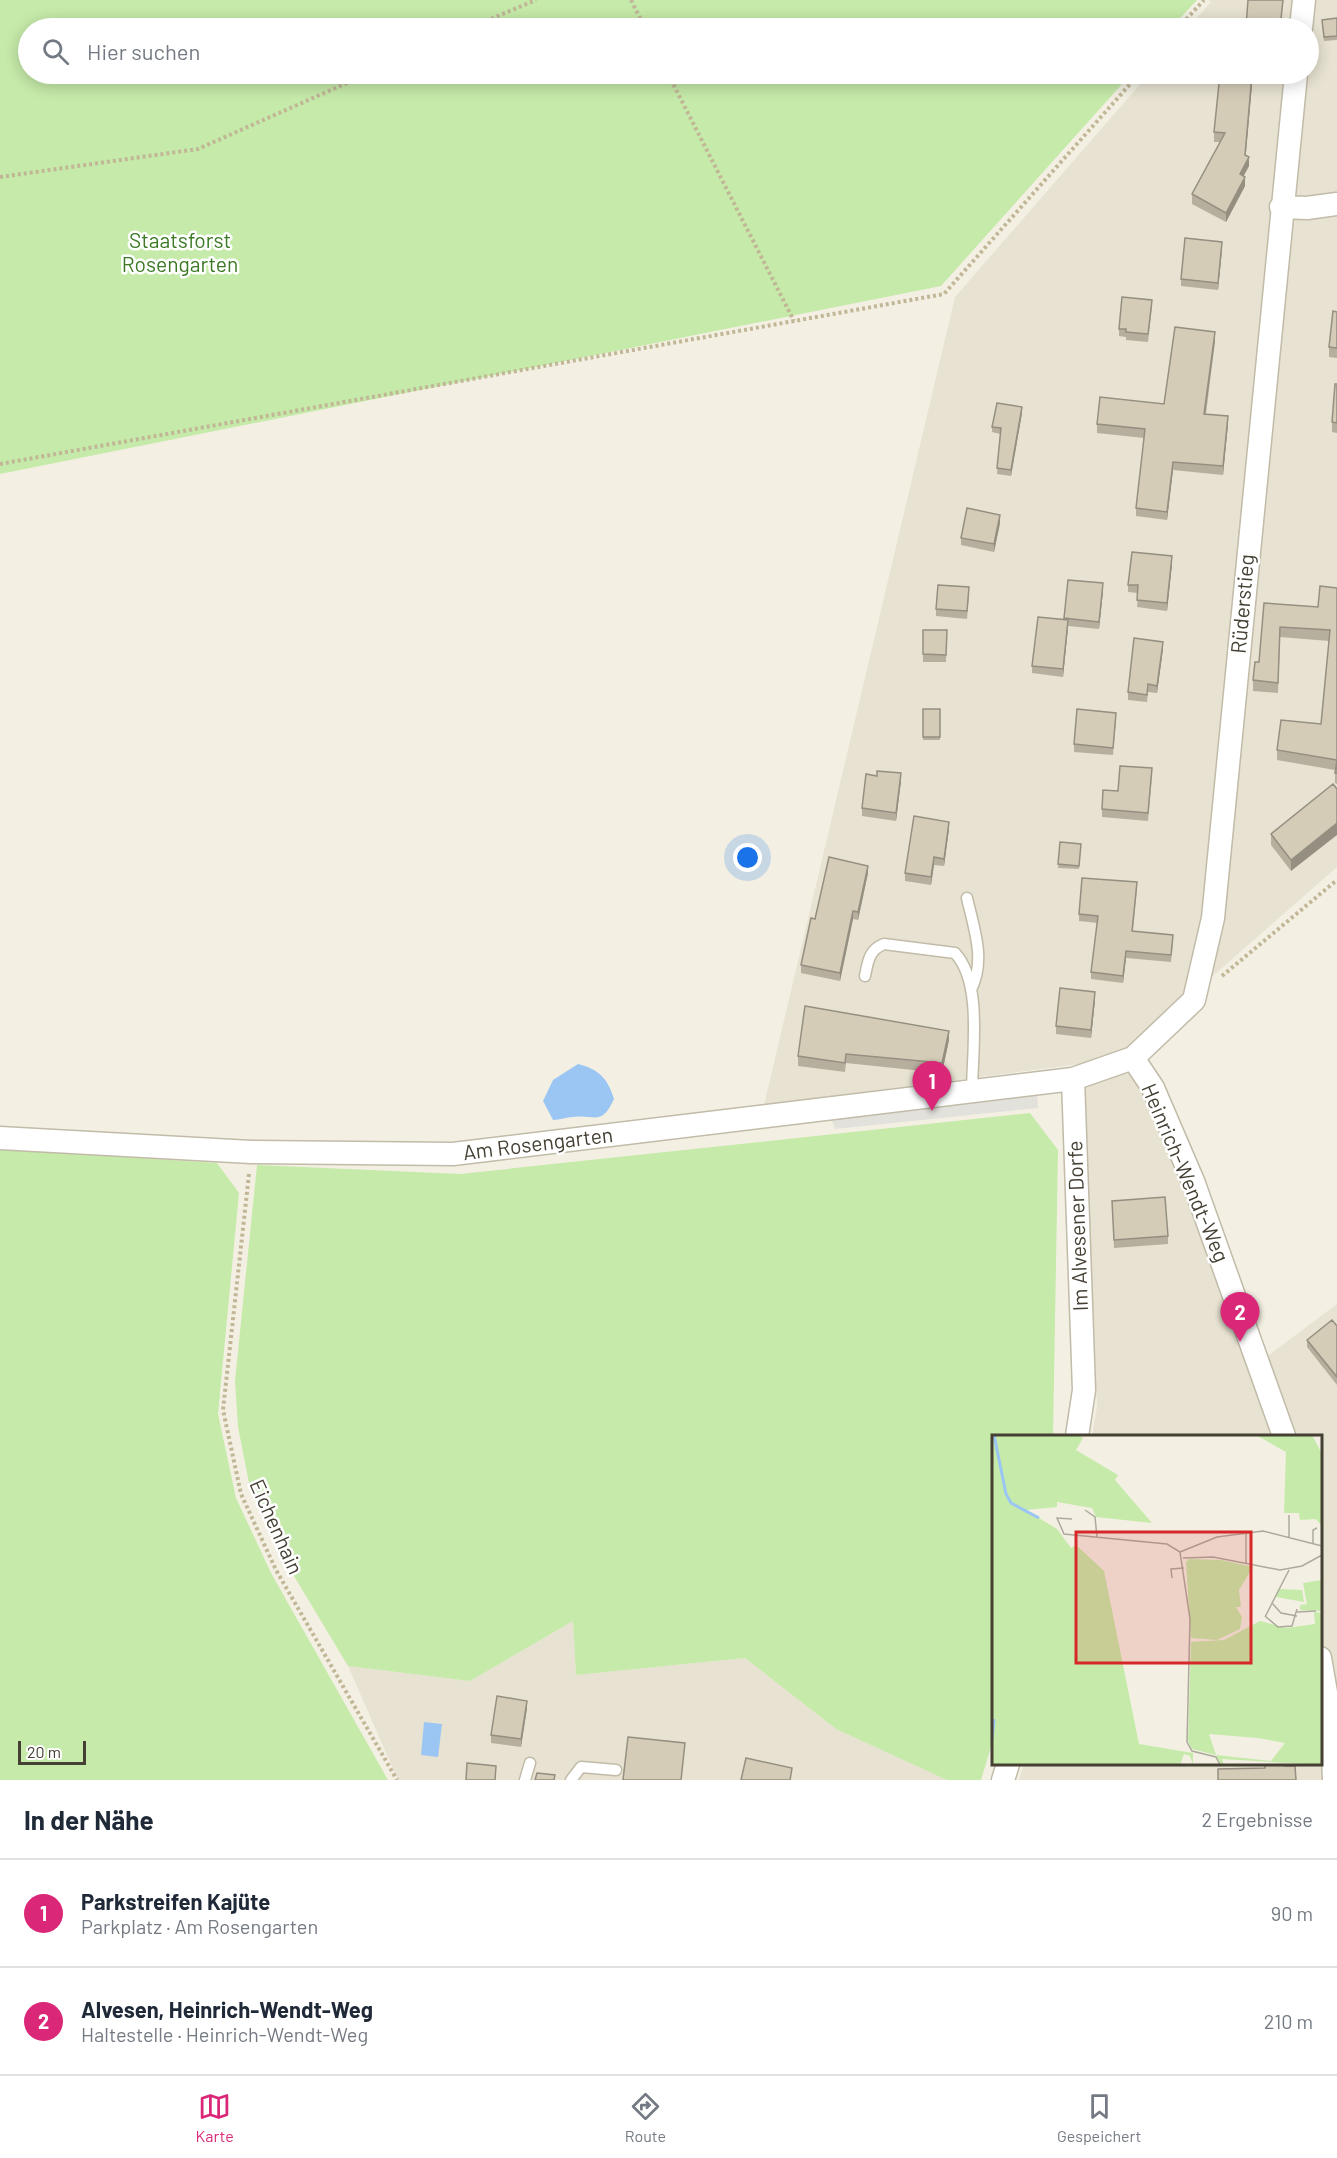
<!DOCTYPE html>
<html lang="de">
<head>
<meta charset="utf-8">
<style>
  :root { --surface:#fff; --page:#f6f6f7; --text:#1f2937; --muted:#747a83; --line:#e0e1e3; --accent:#db2777 }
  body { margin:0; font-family:Barlow,sans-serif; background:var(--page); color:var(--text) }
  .scale { position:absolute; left:18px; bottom:15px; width:68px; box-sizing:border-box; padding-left:6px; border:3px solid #454033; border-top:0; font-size:16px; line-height:21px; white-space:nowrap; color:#454033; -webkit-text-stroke:4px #fff; paint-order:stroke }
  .you { position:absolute; left:748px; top:858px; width:21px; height:21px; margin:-15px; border:4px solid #fff; border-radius:50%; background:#1a73e8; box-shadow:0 0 0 9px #1a73e833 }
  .badge { display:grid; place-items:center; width:39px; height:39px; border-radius:50%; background:var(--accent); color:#fff; font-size:20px; font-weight:700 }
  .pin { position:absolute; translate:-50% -50px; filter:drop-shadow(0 2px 3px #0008) }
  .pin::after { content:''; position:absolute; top:32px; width:21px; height:18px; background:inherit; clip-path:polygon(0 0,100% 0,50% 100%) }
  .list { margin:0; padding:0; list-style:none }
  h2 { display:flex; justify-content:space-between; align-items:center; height:78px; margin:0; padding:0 24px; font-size:26px }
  h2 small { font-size:20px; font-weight:400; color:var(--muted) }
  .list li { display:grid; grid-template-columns:39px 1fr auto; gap:18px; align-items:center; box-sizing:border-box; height:108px; padding:0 24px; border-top:2px solid var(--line) }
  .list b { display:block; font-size:22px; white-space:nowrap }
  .list p { margin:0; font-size:20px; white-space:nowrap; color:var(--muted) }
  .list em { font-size:20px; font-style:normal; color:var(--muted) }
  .icon { flex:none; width:33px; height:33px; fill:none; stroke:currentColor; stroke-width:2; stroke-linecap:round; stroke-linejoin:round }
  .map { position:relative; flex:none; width:1337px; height:1780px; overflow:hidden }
  .search { position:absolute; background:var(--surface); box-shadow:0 3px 15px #0003; left:18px; right:18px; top:18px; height:66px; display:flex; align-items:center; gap:15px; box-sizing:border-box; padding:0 21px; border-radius:33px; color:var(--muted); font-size:22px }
  .sheet { height:294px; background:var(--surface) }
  nav { display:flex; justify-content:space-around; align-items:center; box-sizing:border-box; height:84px; border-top:2px solid var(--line); background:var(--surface); font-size:16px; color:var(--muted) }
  nav a { display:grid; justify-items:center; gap:3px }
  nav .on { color:var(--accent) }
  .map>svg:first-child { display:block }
  .residential { fill:#e7e2d1 }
  .green { fill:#c5eaa9 }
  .parking { fill:#e3e1dc }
  .water { fill:#9bc6f4 }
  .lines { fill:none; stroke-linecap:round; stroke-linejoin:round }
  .service-casing { stroke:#c1bba8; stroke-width:13 }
  .minor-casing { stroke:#c1bba8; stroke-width:25 }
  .path { stroke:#c1b696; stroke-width:4; stroke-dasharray:3 3; stroke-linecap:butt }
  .service { stroke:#fff; stroke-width:10 }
  .minor { stroke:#fff; stroke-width:22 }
  .wall { fill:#b7af9e }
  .shaded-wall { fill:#958f81 }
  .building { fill:#d5ccb8; stroke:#958f81; stroke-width:1.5 }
  .labels { text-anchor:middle; stroke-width:5; stroke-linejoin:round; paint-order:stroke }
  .park-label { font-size:21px; fill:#3b7924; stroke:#fff }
  .street-label { font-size:21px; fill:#454033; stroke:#fff }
  .inset-river { fill:none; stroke:#9bc6f4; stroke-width:3 }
  .inset-road { fill:none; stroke:#adaa9d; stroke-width:1.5 }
  .view { fill:#d62828; fill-opacity:0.15; stroke:#d62828; stroke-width:3 }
  .inset-edge { fill:none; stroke:#454033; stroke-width:3 }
</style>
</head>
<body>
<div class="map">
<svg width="1337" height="1780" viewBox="0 0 1337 1780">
  <rect width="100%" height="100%" fill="#f3f0e3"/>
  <path class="residential" d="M 1209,0 L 1337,0 L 1337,867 L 1124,1054 L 1182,1178 L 1253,1367 L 1337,1304 L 1337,1780 L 1019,1780 L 1024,1764 L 1320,1764 L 1320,1436 L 1092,1436 L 1097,1406 L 1080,1064 L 764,1105 L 955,297 L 1149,74 L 1308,74 L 1308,28 L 1188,28 L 1211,2 Z
    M 573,1621 L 576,1675 L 745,1658 L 836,1729 L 947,1780 L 398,1780 L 348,1666 L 470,1681 Z"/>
  <path class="green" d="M 0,0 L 1197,0 L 1171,28 L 28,28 L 28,74 L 1131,74 L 941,286 L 0,474 Z
    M 1030,1113 L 1058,1150 L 1053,1436 L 994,1436 L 994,1737 L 981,1780 L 947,1780 L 836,1729 L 745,1658 L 576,1675 L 573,1621 L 470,1681 L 348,1666 L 285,1561 L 250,1488 L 238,1427 L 235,1381 L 257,1165 L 460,1174 Z
    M 0,1149 L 217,1163 L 239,1193 L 218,1414 L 236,1498 L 271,1573 L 388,1780 L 0,1780 Z"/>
  <path class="parking" d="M 1037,1088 L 1038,1108 L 835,1129 L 830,1114 Z"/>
  <path class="water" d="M 578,1064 C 598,1069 608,1078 614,1099 C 601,1127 595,1114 573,1117 C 566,1117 561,1120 553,1120 L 543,1101 L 553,1080 Z
    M 424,1722 L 442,1724 L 438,1757 L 421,1755 Z"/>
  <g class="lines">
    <g class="service-casing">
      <path id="service" d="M 967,898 C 974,929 986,960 971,990
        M 865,976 C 868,961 869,950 884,944 L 955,953 C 983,983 972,1053 972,1092
        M 525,1780 L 530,1763
        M 571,1780 L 581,1767 L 616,1770"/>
    </g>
    <g class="minor-casing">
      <path id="minor" d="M 1301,28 L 1304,0
        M 1281,207 L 1307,208 L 1337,204
        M 1133,1058 L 1153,1088 L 1193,1181 L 1284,1436
        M 1073,1079 L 1084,1390 L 1077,1436
        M 0,1138 L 251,1152 L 453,1154 L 1073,1079 L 1133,1058 L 1194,1000 L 1213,918 L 1296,74
        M 1320,1658 L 1332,1727 L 1334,1780
        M 1003,1780 L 1008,1764"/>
    </g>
    <path class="path" d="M 631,0 L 645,28
      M 469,28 L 536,0
      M 1178,28 L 1204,0
      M 668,74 L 794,321
      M 0,177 L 198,149 L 367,74
      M 0,464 L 944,294 L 1139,74
      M 1222,976 L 1337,880
      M 249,1174 L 223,1410 L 241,1494 L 276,1570 L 397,1780"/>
    <use href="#service" class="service"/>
    <use href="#minor" class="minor"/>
  </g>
  <path class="wall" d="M 1337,18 L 1337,40 L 1324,41 L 1322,24 Z
    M 1246,27 L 1281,28 L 1246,28 Z
    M 1253,74 L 1245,155 L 1249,166 L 1243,176 L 1245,186 L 1226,222 L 1192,204 L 1192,194 L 1220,142 L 1214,142 L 1214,132 Z
    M 1222,249 L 1218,290 L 1181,286 L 1181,279 Z
    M 1152,307 L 1148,342 L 1126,340 L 1126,337 L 1119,336 L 1119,329 Z
    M 1337,312 L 1337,358 L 1329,357 L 1329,347 Z
    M 1215,341 L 1206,414 L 1228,424 L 1223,475 L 1173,470 L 1167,520 L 1136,516 L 1136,508 L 1144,438 L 1097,433 L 1097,424 L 1164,404 Z
    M 1337,384 L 1337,433 L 1332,432 L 1332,422 Z
    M 1022,413 L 1011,476 L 997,474 L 1000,434 L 992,432 L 992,427 Z
    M 1000,523 L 994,552 L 961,545 L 961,538 Z
    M 1172,564 L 1167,611 L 1137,607 L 1138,593 L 1128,592 L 1128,585 Z
    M 1068,580 L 1103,591 L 1099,629 L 1068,626 L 1063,677 L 1032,673 L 1032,666 L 1064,620 Z
    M 1337,588 L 1337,784 L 1335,783 L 1335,770 L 1277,760 L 1277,750 L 1321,724 L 1329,641 L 1280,637 L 1278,693 L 1253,691 L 1253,680 L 1259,662 L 1264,603 L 1318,607 Z
    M 969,595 L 967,619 L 936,616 L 936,609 Z
    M 923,630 L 947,630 L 946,662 L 923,662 Z
    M 1163,649 L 1157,693 L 1148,692 L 1147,702 L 1128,700 L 1128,692 Z
    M 923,709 L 940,709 L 940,740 L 923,740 Z
    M 1116,720 L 1113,755 L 1074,752 L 1074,744 Z
    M 1152,776 L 1148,821 L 1102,817 L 1102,809 L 1118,791 Z
    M 901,781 L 896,821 L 862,816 L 862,808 Z
    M 1337,789 L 1291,871 L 1271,845 L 1271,834 Z
    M 949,829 L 944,866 L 934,865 L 931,885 L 905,881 L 905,873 Z
    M 1060,842 L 1081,844 L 1079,869 L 1058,868 Z
    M 868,873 L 858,920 L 853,919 L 840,981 L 801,973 L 801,965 L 815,919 Z
    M 1137,889 L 1133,931 L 1173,942 L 1171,962 L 1126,958 L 1123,983 L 1091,979 L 1091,972 L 1098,923 L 1079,921 L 1079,914 Z
    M 1095,1000 L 1091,1038 L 1056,1034 L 1056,1026 Z
    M 949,1040 L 942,1073 L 846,1063 L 845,1072 L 798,1066 L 798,1056 Z
    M 1112,1201 L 1168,1236 L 1168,1244 L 1114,1248 Z
    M 1337,1326 L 1337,1385 L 1307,1347 L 1307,1340 Z
    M 527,1708 L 521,1747 L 491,1743 L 491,1735 Z"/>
  <path class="shaded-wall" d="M 1252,74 L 1253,74 L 1245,164 L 1245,155 Z
    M 1249,157 L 1249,166 L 1240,183 L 1240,174 Z
    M 1245,177 L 1245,186 L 1226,222 L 1226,213 Z
    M 1222,242 L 1222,249 L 1218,290 L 1218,283 Z
    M 1215,332 L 1215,341 L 1204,422 L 1204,414 Z
    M 1022,407 L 1022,413 L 1011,476 L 1011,470 Z
    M 1228,416 L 1228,424 L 1223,475 L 1223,466 Z
    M 1173,462 L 1173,470 L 1167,520 L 1167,512 Z
    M 1000,515 L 1000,523 L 994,552 L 994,544 Z
    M 1172,556 L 1172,564 L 1167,611 L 1167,603 Z
    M 1103,583 L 1103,591 L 1099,629 L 1099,622 Z
    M 1068,620 L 1068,628 L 1063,677 L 1063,669 Z
    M 1163,642 L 1163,649 L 1157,693 L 1157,686 Z
    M 901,773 L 901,781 L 896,821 L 896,813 Z
    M 949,822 L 949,829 L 944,866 L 944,859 Z
    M 1337,823 L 1337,835 L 1291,871 L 1291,860 Z
    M 934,857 L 934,865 L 931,885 L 931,877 Z
    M 868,866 L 868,873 L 858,920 L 858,912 Z
    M 853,911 L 853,919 L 840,981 L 840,973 Z
    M 1126,951 L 1126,958 L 1123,983 L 1123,976 Z
    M 1095,992 L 1095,1000 L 1091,1038 L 1091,1030 Z
    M 949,1031 L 949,1040 L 942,1073 L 942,1063 Z
    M 527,1701 L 527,1708 L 521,1747 L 521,1739 Z"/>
  <path class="building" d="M 1248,0 L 1283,0 L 1280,28 L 1246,27 Z
    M 1337,18 L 1337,36 L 1324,37 L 1322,20 Z
    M 1220,74 L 1252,74 L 1245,155 L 1249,157 L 1240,174 L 1245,177 L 1226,213 L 1192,194 L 1225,133 L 1214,132 Z
    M 1185,238 L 1222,242 L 1218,283 L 1181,279 Z
    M 1122,297 L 1152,300 L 1148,334 L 1126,332 L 1126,329 L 1119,329 Z
    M 1333,311 L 1337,312 L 1337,348 L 1329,347 Z
    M 1175,327 L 1215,332 L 1204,414 L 1228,416 L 1223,466 L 1173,462 L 1167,512 L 1136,508 L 1145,429 L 1097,424 L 1100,397 L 1164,404 Z
    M 1335,384 L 1337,384 L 1337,423 L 1332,422 Z
    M 997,403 L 1022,407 L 1011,470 L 997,468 L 1001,428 L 992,427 Z
    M 967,508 L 1000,515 L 994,544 L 961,538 Z
    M 1132,552 L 1172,556 L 1167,603 L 1137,600 L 1138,585 L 1128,585 Z
    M 1068,580 L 1103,583 L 1099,622 L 1064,618 Z
    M 938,585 L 969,587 L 967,611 L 936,609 Z
    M 1320,586 L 1337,588 L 1337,773 L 1335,773 L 1337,760 L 1277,750 L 1281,720 L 1321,724 L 1330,630 L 1280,627 L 1278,683 L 1253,680 L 1255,662 L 1259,662 L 1264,603 L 1318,607 Z
    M 1038,617 L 1068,620 L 1063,669 L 1032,666 Z
    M 923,630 L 947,630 L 946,655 L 923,654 Z
    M 1134,638 L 1163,642 L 1157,686 L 1148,684 L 1147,695 L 1128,692 Z
    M 923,709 L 940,709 L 940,737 L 923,737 Z
    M 1077,709 L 1116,713 L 1113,748 L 1074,744 Z
    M 1120,766 L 1152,768 L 1148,813 L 1102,809 L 1103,790 L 1118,791 Z
    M 877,771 L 901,773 L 896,813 L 862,808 L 866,774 L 877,776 Z
    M 1333,784 L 1337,789 L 1337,823 L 1291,860 L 1271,834 Z
    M 914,816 L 949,822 L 944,859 L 934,857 L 931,877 L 905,873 Z
    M 1060,842 L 1081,844 L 1079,866 L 1058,864 Z
    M 829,857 L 868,866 L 858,912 L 853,911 L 840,973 L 801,965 L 811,918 L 815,919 Z
    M 1082,878 L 1137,882 L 1132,931 L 1173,935 L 1171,955 L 1126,951 L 1123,976 L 1091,972 L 1098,916 L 1079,914 Z
    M 1060,988 L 1095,992 L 1091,1030 L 1056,1026 Z
    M 805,1006 L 949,1031 L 942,1063 L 846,1054 L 845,1063 L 798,1056 Z
    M 1165,1197 L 1168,1236 L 1114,1240 L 1112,1201 Z
    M 1332,1320 L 1337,1326 L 1337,1377 L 1307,1340 Z
    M 497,1696 L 527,1701 L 521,1739 L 491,1735 Z
    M 628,1737 L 685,1743 L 681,1780 L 623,1780 Z
    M 746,1758 L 792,1768 L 790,1780 L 741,1780 Z
    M 467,1763 L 496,1766 L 495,1780 L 466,1780 Z
    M 1265,1764 L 1285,1764 L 1285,1766 L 1295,1766 L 1296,1780 L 1218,1780 L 1218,1769 L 1265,1768 Z
    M 537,1773 L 555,1775 L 554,1780 L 535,1780 Z"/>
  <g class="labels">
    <g class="park-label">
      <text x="180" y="248">Staatsforst<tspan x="180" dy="24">Rosengarten</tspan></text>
    </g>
    <g class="street-label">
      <text transform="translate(1243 604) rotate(-85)" y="7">Rüderstieg</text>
      <text transform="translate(538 1144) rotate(-7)" y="7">Am Rosengarten</text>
      <text transform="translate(1185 1173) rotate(67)" y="7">Heinrich-Wendt-Weg</text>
      <text transform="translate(1078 1226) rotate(-92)" y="7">Im Alvesener Dorfe</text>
      <text transform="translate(276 1527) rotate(66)" y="7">Eichenhain</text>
    </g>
  </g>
  <g transform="translate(992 1435)">
    <rect width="330" height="330" fill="#f3f0e3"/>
    <path d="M 0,0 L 87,0 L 91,3 L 84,15 L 126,40 L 123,45 L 160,88 L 104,82 L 100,73 L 65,67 L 65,72 L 34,75 L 65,94 L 79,113 L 84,110 L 112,136 L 147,309 L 201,318 L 201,330 L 198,321 L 192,319 L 188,330 L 0,330 ZM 264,0 L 320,0 L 330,19 L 330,91 L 324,84 L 308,85 L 307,78 L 292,78 L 294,17 ZM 197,124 L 229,125 L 261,132 L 247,155 L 249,172 L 244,172 L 250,182 L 248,194 L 225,205 L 199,203 L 194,127 ZM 330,145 L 330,176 L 308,175 L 308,170 L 315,169 L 311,148 ZM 288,154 L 310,155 L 312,167 L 284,162 ZM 322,177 L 330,178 L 330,330 L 230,324 L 232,330 L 229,330 L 224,320 L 200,314 L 196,306 L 199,207 L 232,205 L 268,186 L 294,193 L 323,189 ZM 217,299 L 266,303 L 293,308 L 279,326 L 224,320 Z" fill="#c5eaa9" fill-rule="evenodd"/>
    <path class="inset-river" d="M 2,0 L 14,59 L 19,68 L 47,83M 0,305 L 2,284"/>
    <path class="inset-road" d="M 93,75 L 103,82 L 105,102M 297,80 L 297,102M 80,84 L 65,83 L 72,99 L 175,109 L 188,117 L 198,184 L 195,307 L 200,316 L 224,322 L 228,330M 321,109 L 321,95 L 325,93M 188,117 L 225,102 L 271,96 L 330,111M 191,123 L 221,122 L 288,135 L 310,131 L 330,120M 254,128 L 254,97M 180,143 L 179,134 L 192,133M 280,168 L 289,178 L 305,181M 305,177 L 324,176M 273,181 L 286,192 L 300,191 L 305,174M 273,182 L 297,135"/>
    <path class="view" d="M 84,97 L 259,97 L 259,228 L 84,228 Z"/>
    <rect width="330" height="330" class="inset-edge"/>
  </g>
</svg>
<div class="scale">20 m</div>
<div class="you"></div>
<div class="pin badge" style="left:932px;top:1111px">1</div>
<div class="pin badge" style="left:1240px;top:1342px">2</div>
<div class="search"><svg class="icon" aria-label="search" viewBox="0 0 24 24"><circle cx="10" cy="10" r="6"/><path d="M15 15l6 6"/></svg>Hier suchen</div>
</div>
<section class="sheet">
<h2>In der Nähe<small>2 Ergebnisse</small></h2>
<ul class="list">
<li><span class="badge">1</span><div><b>Parkstreifen Kajüte</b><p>Parkplatz · Am Rosengarten</p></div><em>90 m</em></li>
<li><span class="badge">2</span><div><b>Alvesen, Heinrich-Wendt-Weg</b><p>Haltestelle · Heinrich-Wendt-Weg</p></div><em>210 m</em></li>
</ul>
</section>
<nav>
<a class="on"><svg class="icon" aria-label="map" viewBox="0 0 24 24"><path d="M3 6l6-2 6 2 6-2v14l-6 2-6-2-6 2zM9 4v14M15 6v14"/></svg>Karte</a>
<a><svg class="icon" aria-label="directions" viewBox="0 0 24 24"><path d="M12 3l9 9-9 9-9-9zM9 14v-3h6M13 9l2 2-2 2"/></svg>Route</a>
<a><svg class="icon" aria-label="saved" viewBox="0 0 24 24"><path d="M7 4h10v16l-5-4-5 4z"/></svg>Gespeichert</a>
</nav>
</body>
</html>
